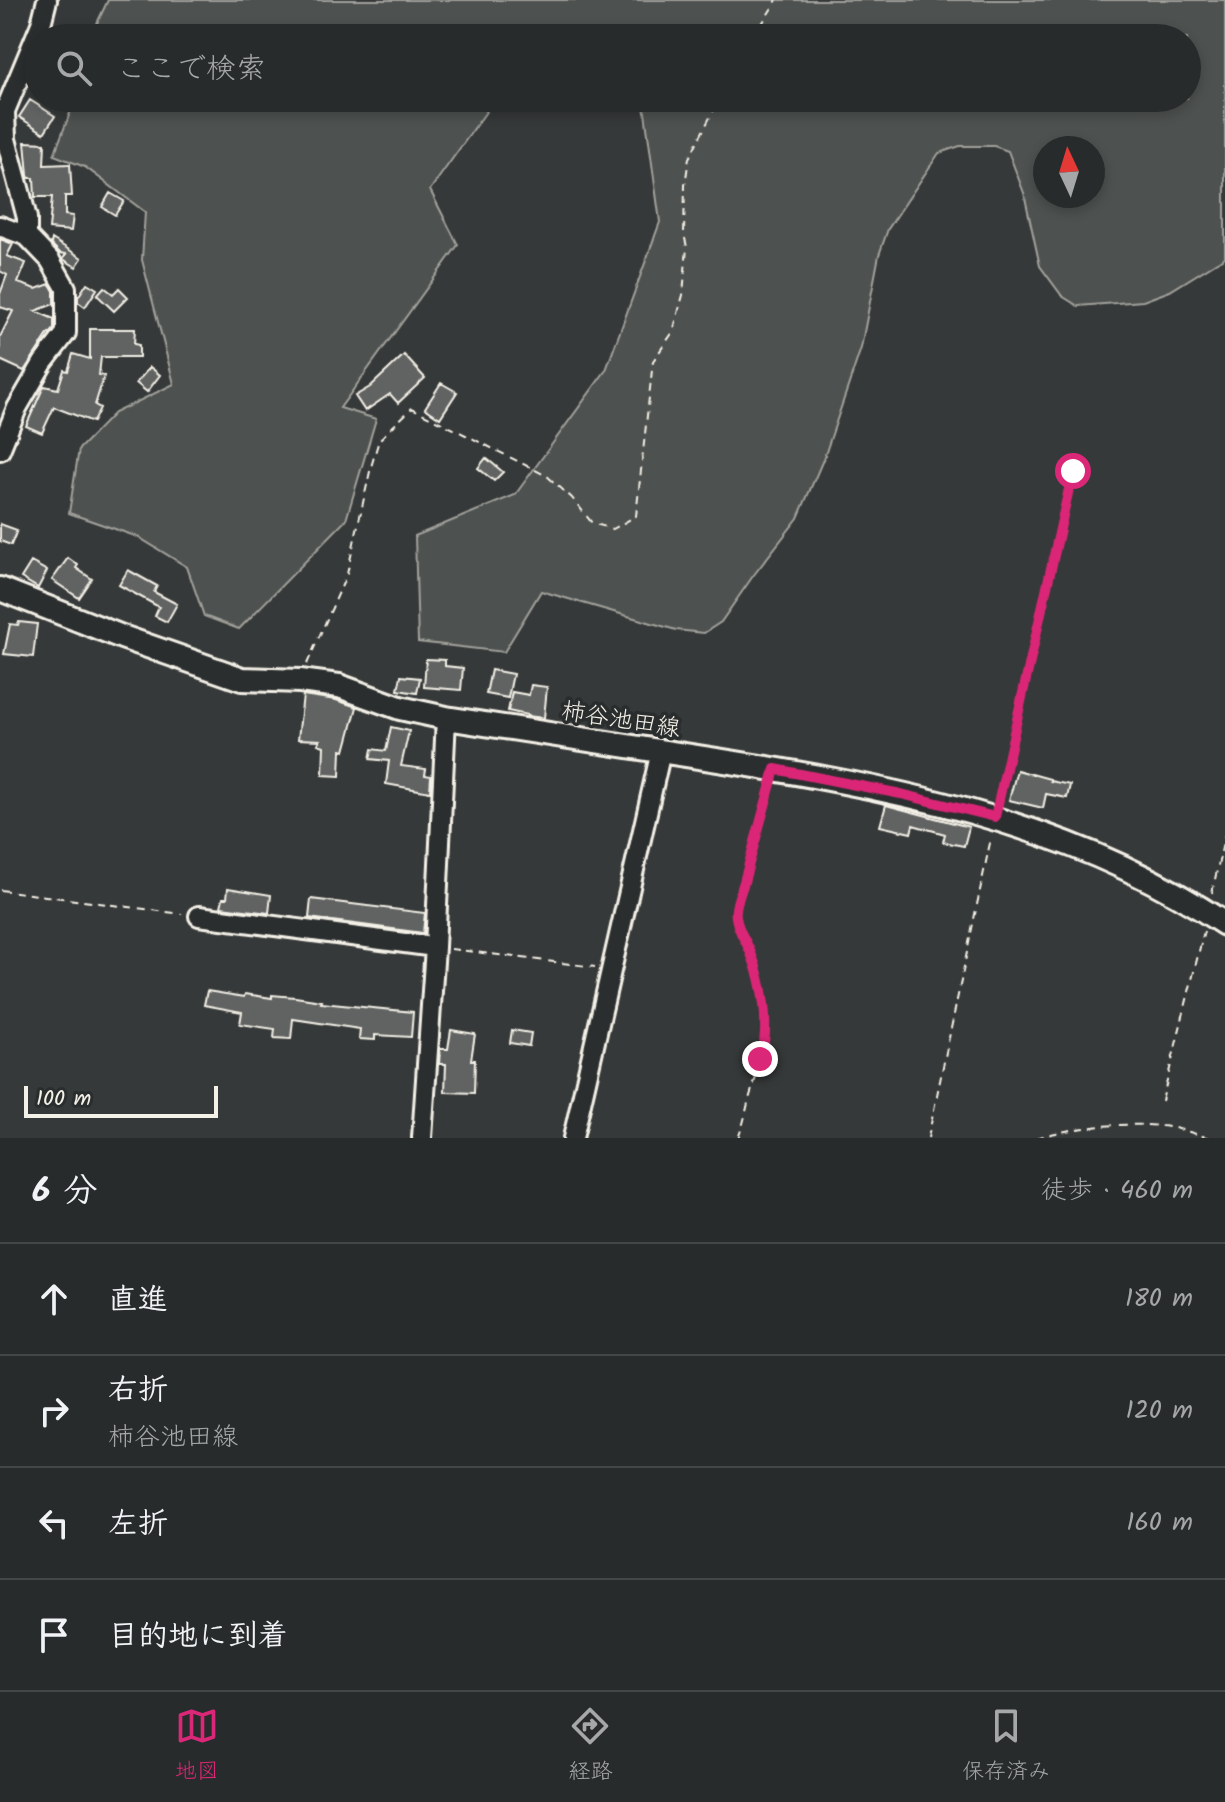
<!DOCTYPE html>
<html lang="ja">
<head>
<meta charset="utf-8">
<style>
  :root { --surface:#282b2b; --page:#303333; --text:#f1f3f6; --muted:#a5a7a9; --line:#444747; --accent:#db2777 }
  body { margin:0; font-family:Kalam,"Klee One",sans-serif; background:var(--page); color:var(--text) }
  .compass { position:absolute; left:1033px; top:136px; width:72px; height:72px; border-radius:50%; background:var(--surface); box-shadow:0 4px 12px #0003; rotate:356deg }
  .scale { position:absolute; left:24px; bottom:20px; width:194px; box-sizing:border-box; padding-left:8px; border:4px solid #f4f1e8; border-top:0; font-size:22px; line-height:28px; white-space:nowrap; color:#f4f1e8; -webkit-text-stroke:6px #2a2d2e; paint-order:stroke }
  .stop { position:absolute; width:24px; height:24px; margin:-18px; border:6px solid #db2777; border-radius:50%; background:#fff }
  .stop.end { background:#db2777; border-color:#fff; box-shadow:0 2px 8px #0008 }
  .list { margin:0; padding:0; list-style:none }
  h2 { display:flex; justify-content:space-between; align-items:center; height:104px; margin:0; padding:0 32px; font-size:34px }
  h2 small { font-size:26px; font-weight:400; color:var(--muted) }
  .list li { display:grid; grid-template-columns:52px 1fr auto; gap:24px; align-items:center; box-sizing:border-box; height:112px; padding:0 32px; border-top:2px solid var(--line) }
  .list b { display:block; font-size:30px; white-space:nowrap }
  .list p { margin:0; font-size:26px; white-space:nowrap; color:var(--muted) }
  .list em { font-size:26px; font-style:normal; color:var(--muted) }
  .icon { flex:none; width:44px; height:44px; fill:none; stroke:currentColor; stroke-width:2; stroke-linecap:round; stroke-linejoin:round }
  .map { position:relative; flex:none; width:1225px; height:1138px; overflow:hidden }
  .search { position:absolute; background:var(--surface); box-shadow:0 4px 12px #0003; left:24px; right:24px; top:24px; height:88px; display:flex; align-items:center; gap:20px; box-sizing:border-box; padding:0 28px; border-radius:44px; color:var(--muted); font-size:30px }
  .sheet { height:552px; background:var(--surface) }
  nav { display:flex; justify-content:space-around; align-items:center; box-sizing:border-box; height:112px; border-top:2px solid var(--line); background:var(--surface); font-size:22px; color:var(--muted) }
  nav a { display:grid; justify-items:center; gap:4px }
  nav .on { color:var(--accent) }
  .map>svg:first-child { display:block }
  .green { fill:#4e514f; stroke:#a1a19c; stroke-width:2; fill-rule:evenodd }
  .building { fill:#616362; stroke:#f4f1e8; stroke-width:2 }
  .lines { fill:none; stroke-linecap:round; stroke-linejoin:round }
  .minor-casing { stroke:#f4f1e8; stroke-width:24 }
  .major-casing { stroke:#f4f1e8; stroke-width:28 }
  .path { stroke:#f4f1e8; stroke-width:2; stroke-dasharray:8 6; stroke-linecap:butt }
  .minor { stroke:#2a2d2e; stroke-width:18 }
  .major { stroke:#2a2d2e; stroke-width:22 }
  .route { stroke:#db2777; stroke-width:10 }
  .labels { text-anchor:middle; stroke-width:7; stroke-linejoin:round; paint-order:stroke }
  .street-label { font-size:24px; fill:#f4f1e8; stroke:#2a2d2e }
</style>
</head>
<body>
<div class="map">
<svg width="1225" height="1138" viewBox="0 0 1225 1138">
  <rect width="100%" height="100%" fill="#363939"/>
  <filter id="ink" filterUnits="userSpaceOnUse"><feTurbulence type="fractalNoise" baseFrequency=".0125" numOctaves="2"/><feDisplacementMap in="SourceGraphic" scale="16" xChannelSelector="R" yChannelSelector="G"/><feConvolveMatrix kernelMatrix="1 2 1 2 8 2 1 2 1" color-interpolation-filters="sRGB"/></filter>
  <g filter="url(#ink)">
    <path class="green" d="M 108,0 L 1225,0 L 1225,257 L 1170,291 L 1143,301 L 1078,306 L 1062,296 L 1040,266 L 1024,193 L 1008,151 L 994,146 L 960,146 L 939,153 L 888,229 L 879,255 L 861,348 L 825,455 L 798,518 L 753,576 L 721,622 L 704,633 L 676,630 L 541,591 L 504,652 L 418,642 L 415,536 L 515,495 L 606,370 L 660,222 L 643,98 L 1187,98 L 1187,38 L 90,38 ZM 1045,148 L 1093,148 L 1093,196 L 1045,196 Z
      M 73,98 L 505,98 L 488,109 L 430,190 L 458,245 L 340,408 L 376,419 L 346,520 L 239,629 L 204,616 L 187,567 L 138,537 L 69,513 L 79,449 L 114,413 L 174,384 L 142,260 L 145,212 L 85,167 L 54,155 L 70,113 Z"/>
    <path class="building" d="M 30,100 L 55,116 L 44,133 L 19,117 Z
      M 25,142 L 45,143 L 44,165 L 70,164 L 72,196 L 65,196 L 65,215 L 73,216 L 71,231 L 49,229 L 52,197 L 35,197 L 34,178 L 29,178 L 28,175 Z
      M 110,193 L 124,201 L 115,215 L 102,207 Z
      M 0,239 L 13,244 L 7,256 L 26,263 L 18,283 L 36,289 L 50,284 L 54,291 L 54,304 L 35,311 L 54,319 L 54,329 L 50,334 L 49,333 L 24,371 L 0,360 L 0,337 L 13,311 L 0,307 L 0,294 L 7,275 L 0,271 Z
      M 52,239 L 82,258 L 76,267 L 63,259 L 66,254 L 60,253 L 51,244 Z
      M 87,283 L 97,289 L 85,307 L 78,302 L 78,297 Z
      M 104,287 L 113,294 L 119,288 L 128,297 L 114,311 L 97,295 Z
      M 90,329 L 135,329 L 134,344 L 139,345 L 139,357 L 101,357 L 99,375 L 104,376 L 95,405 L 100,408 L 93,422 L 54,407 L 42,433 L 26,426 L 44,386 L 58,389 L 64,370 L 68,371 L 73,354 L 90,359 Z
      M 404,355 L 425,378 L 398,403 L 390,394 L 365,411 L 355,396 L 370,387 Z
      M 150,367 L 160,375 L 147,392 L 136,383 Z
      M 441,383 L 457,392 L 440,418 L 425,408 Z
      M 486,458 L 503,472 L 494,481 L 478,468 Z
      M 0,524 L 17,530 L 11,545 L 0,541 Z
      M 68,558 L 78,565 L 76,568 L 92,579 L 79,598 L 52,580 Z
      M 31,562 L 47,571 L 38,588 L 21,578 Z
      M 128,570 L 157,586 L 154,592 L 177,604 L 167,622 L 155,616 L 159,607 L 119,585 Z
      M 19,622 L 37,624 L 33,657 L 4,654 L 10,624 L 18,625 Z
      M 426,659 L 445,660 L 445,666 L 463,668 L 461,690 L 424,687 Z
      M 491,670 L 513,674 L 508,698 L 486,694 Z
      M 401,676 L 420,678 L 417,693 L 398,690 Z
      M 531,685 L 547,687 L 544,718 L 527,716 L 527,715 L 508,711 L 512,692 L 529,695 Z
      M 303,695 L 336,700 L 357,707 L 345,751 L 341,750 L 340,776 L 323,775 L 324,746 L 318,744 L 320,740 L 298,739 Z
      M 391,727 L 409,731 L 401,766 L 426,769 L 425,775 L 431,776 L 430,792 L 386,784 L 389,761 L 370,759 L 372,749 L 386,751 Z
      M 1017,770 L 1050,779 L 1050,781 L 1070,785 L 1067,798 L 1046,794 L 1043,808 L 1009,800 Z
      M 886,805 L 969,827 L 964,846 L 943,842 L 945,834 L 913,825 L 911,833 L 880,826 Z
      M 228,888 L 271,895 L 269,913 L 221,907 L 223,898 L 227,898 Z
      M 311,899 L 425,913 L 423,933 L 309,918 Z
      M 207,991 L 244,997 L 245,994 L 272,998 L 272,995 L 295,997 L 322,1001 L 321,1003 L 413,1012 L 411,1037 L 375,1035 L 375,1040 L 359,1039 L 360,1029 L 293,1019 L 291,1039 L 274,1038 L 275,1029 L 240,1024 L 242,1012 L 204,1005 Z
      M 451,1030 L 475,1034 L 471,1060 L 475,1060 L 474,1093 L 445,1092 L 446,1064 L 439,1064 L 440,1049 L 448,1049 Z
      M 512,1030 L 531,1033 L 529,1046 L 510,1043 Z"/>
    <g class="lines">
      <g class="minor-casing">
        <path id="minor" d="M 0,226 L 27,236 L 50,260 L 66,288 L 66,333 L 43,363 L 17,408 L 0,450
          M 27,236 L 27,218 L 6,139 L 5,111 L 41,24 L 47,0
          M 199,916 L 435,947
          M 422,1138 L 435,947 L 446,718
          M 573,1138 L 661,751"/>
      </g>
      <g class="major-casing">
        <path id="major" d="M 0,589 L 122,637 L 242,679 L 300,681 L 339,686 L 400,708 L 446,718 C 530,731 614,744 698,757 C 880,785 1068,819 1225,924"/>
      </g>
      <path class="path" d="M 753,38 L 777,0
        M 307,664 L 347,574 L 371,467 L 379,440 L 412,408 L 547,476 L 572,498 L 592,523 L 613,529 L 636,516 L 653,361 L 673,332 L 683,295 L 687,247 L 684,234 L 685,185 L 689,158 L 720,98
        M 999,800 L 1073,471
        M 0,890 L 182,914
        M 1212,893 L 1225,834
        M 451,949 L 595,967
        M 1162,1101 L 1204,931
        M 738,1138 C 743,1126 745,1116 748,1103 C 753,1084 762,1064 764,1044 C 766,1021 764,993 758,971 C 753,952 736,935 735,915 C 735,905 742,890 745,880 C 753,848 762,817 771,786
        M 928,1138 L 991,838
        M 1036,1138 C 1075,1127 1120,1122 1161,1126 C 1177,1127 1194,1134 1210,1138"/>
      <use href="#minor" class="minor"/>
      <use href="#major" class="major"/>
    </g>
  </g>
  <g class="lines" filter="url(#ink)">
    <path class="route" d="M 760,1059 C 771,1027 763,981 750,951 C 745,939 738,931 736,917 C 734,907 741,892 744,882 C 754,844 765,807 775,769 L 901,794 L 995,817 L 1073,471"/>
  </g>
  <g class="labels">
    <g class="street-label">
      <text transform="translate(621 719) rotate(9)" y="8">柿谷池田線</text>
    </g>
  </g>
</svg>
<svg class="compass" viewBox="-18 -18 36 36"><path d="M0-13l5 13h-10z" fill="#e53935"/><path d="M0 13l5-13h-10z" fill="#a5a7a9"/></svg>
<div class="scale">100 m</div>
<div class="stop" style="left:1073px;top:471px"></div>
<div class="stop end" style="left:760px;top:1059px"></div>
<div class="search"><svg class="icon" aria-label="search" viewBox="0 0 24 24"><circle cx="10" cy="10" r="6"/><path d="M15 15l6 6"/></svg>ここで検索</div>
</div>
<section class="sheet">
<h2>6 分<small>徒歩 · 460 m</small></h2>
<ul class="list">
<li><svg class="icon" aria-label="ahead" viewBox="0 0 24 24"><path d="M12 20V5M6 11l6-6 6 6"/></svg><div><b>直進</b></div><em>180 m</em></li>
<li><svg class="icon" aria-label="right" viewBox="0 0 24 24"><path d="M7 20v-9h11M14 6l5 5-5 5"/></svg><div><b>右折</b><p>柿谷池田線</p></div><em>120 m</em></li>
<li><svg class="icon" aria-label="left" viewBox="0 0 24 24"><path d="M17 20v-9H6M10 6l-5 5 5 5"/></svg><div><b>左折</b></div><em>160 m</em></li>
<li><svg class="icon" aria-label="arrive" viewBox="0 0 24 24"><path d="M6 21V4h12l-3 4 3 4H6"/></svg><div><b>目的地に到着</b></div></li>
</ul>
</section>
<nav>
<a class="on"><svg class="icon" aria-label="map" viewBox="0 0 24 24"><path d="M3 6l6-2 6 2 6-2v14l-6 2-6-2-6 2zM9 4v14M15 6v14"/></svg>地図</a>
<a><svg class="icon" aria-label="directions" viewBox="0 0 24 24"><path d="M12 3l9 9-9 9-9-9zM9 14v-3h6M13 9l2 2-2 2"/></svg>経路</a>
<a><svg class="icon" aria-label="saved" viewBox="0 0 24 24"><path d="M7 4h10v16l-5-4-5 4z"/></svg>保存済み</a>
</nav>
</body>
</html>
